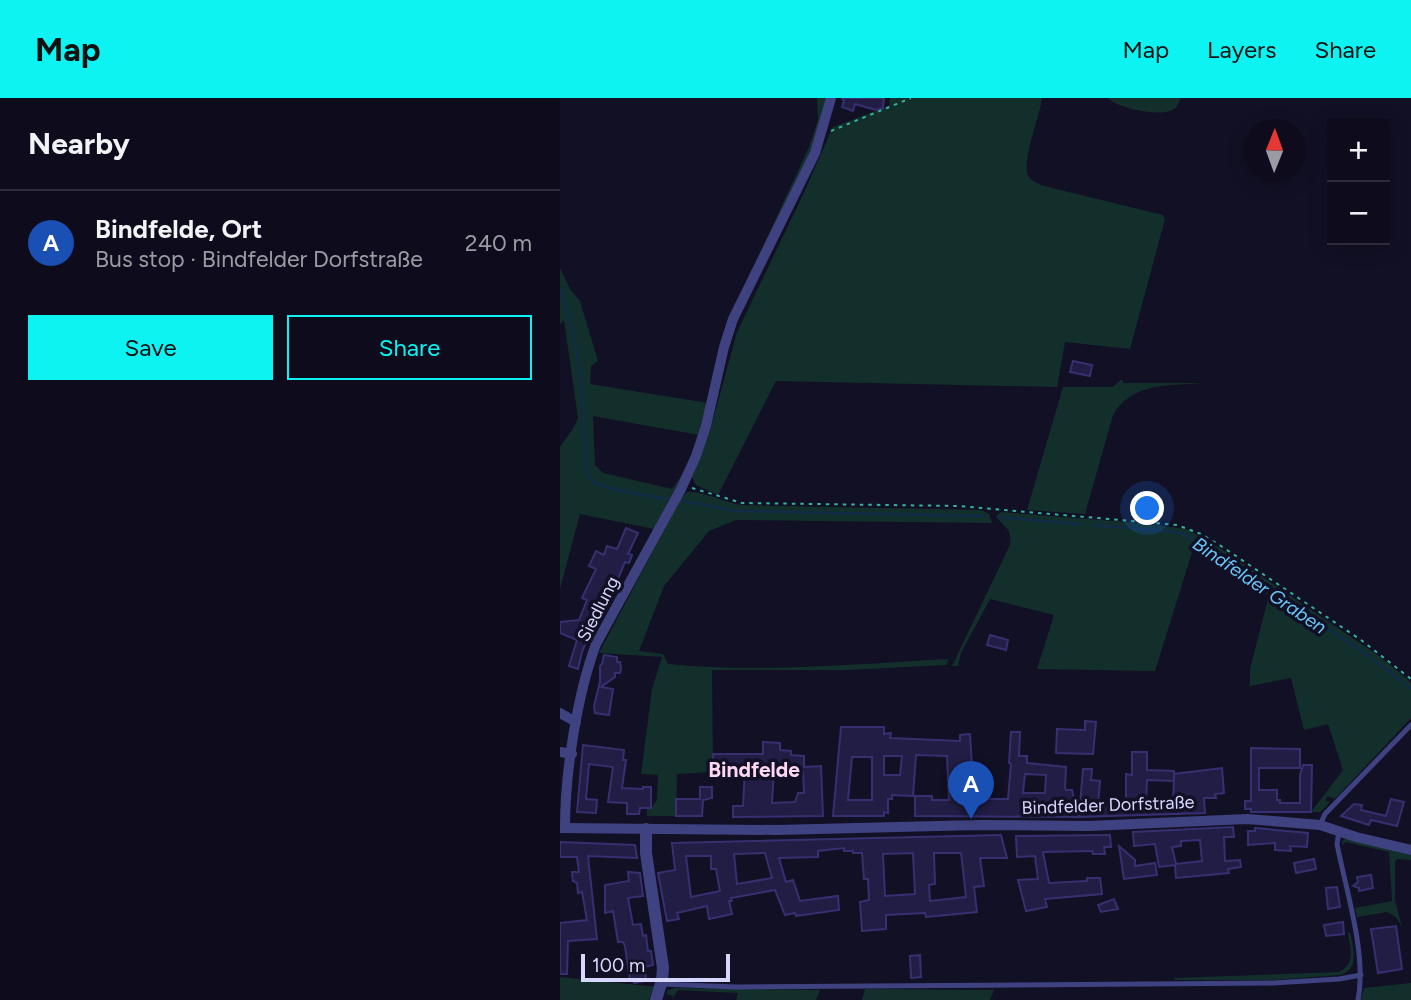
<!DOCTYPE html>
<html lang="en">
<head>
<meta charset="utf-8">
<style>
  :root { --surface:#0e0c1c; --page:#171525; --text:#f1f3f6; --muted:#9b9ba3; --line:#2e2c3b; --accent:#0cf3f2 }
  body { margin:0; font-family:Figtree,sans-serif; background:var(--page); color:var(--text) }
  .controls { position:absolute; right:21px; top:21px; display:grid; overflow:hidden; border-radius:0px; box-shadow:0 4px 18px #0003 }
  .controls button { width:63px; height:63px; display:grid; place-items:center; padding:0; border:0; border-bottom:2px solid var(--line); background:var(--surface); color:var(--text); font:35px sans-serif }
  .compass { position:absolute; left:683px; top:21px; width:63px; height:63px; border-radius:50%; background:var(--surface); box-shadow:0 4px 18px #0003; rotate:1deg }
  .scale { position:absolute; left:21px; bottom:18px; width:149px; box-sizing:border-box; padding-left:7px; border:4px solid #d7d6fd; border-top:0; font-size:19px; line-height:24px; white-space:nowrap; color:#d7d6fd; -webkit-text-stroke:5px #121025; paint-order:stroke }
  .you { position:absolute; left:588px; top:411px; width:24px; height:24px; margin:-18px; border:5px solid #fff; border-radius:50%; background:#1a73e8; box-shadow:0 0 0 10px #1a73e833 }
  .badge { display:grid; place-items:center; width:46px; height:46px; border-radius:50%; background:var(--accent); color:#fff; font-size:23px; font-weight:700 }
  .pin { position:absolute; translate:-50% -58px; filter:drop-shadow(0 2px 4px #0008) }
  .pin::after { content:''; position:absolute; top:37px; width:24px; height:21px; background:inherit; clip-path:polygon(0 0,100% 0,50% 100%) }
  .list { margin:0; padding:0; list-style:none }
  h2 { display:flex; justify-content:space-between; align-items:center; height:91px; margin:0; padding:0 28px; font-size:30px }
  h2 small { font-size:23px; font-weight:400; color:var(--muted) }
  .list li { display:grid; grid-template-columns:46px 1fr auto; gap:21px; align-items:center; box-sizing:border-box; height:105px; padding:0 28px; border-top:2px solid var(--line) }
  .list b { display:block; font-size:26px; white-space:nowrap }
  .list p { margin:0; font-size:23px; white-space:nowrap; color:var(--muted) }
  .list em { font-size:23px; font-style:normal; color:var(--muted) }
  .actions { display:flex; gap:14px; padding:21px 28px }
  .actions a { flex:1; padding:16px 0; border:2px solid var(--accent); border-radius:0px; text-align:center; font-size:24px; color:var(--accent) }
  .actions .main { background:var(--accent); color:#111 }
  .map { position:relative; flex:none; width:851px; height:902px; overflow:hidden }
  header { display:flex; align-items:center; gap:42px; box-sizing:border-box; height:98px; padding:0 35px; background:var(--accent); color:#111 }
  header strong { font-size:33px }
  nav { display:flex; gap:38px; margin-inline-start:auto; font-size:24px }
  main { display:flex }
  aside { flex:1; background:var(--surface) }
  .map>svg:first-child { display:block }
  .green { fill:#132f2b }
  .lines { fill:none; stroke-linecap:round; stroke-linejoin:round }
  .stream { stroke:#112b48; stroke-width:2.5 }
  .building { fill:#211d45; stroke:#363070; stroke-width:2; fill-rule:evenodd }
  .path { stroke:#36b19d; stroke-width:2; stroke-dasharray:3.5 5; stroke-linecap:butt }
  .service { stroke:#3e4281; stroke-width:5 }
  .minor { stroke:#3e4281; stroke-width:10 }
  .tertiary { stroke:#3e4281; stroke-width:12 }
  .labels { text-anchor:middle; stroke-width:7; stroke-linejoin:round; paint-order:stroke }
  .street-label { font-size:18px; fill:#d7d6fd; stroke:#121025 }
  .water-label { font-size:19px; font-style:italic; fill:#6ac5f7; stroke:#121025 }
  .quarter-label { font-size:21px; font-weight:bold; fill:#fdd8f3; stroke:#121025 }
</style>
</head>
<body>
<header>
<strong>Map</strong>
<nav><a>Map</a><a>Layers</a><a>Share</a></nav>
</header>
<main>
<aside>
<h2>Nearby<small></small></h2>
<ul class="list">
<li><span class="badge" style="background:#1a4fb4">A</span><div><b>Bindfelde, Ort</b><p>Bus stop · Bindfelder Dorfstraße</p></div><em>240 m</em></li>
</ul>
<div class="actions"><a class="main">Save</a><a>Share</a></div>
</aside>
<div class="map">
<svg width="851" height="902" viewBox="0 0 851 902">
  <rect width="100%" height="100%" fill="#121025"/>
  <path class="green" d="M 257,0 L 267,0 L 251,53 L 167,229 L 166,228 L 249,49 L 258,22 Z
    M 330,0 L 482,0 C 480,18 460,66 469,79 C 473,84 479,86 484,88 L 603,117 L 605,121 L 570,251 L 505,244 L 497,289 L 216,283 L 158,397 L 136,387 L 132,379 L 151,329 L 177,234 L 242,99 L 273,29 L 329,8 Z
    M 548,0 L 621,0 C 619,3 618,8 615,10 C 604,21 557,10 548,0 Z
    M 0,170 L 10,191 L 20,203 L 38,263 L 31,268 L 30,286 L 148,305 L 139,337 L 33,318 L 35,367 L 43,375 L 112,391 L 125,372 L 94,431 L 20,416 L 0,491 L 0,349 L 14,329 L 18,320 L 4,222 L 0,226 Z
    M 562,281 L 563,285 L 643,285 C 609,288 572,284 553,317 L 525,416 L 467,412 L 503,289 L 553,289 Z
    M 127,394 C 145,393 165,405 182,407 L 421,412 L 429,416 L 432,425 L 176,422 L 149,433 L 104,488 L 79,553 L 103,556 L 108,566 C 201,575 295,566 389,561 L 386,567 L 287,572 L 152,572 L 153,674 L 117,676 L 116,718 L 87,718 L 87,710 L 91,710 L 97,702 L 98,677 L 81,676 L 92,591 L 102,559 L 39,555 L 121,400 Z
    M 441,414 L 579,425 L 626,431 L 660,450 L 819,558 L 845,579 L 851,585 L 851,620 L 775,701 L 768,698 L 765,702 L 770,704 L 760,714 L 751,714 L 783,672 L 768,626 L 744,632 L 731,580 L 690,588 L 690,571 L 709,497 L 634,448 L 595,573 L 477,571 L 494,517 L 430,501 L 401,555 L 398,568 L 392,568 L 450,447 C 452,428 445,432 436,418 Z
    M 786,740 L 851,756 L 851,762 L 837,761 L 835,764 L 835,803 L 842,829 L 836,819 L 827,814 L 797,819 L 795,810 L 832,803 L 829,754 L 785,744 L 783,747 L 781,744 Z
    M 788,835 L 790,835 C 794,850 799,872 780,877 L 713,882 L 615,882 L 614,880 L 779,874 C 796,866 790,851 788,835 Z
    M 0,879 L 88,888 L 94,888 L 89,902 L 0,902 Z
    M 851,885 L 851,902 L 801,902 L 804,890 Z
    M 114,890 L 260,892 L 256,902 L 176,902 L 178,895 L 118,892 L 112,902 L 113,898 L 107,896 L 107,893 Z
    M 305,891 L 434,892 L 430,902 L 302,902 Z"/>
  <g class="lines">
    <path class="stream" d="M 0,192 C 18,234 23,296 25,341 C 25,354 23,374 33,383 C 43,392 92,398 107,401
      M 123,403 L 176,413 L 422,418
      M 438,419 L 518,426
      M 534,427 L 614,434 L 626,437 L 803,554 L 851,590"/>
  </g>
  <path class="building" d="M 282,0 L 324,0 L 323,10 L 316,12 L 295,6 L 293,13 L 282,9 L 284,3 Z
    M 513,263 L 532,267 L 530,278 L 510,274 Z
    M 66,430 L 78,435 L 68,456 L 72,457 L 69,465 L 65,464 L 42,519 L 37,517 L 22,554 L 18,571 L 9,568 L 17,542 L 0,535 L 0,524 L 19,522 L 27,502 L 22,500 L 36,471 L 29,468 L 36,453 L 44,457 L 47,448 L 57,451 Z
    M 430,537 L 448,542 L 446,552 L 427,547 Z
    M 44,557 L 57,559 L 57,564 L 60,564 L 61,571 L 60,575 L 55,575 L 55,579 L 41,589 L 53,591 L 49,617 L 35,615 L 34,608 L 40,584 L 40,568 L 42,566 Z
    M 525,623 L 536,624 L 533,656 L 496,655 L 497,631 L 525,632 Z
    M 281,629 L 324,629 L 324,636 L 331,635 L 330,640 L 400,643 L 400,637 L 410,636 L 414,701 L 448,701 L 451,666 L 449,665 L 451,634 L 460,634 L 459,658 L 467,658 L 467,665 L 506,669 L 505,690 L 506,692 L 512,692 L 518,719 L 355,718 L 355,698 L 372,698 L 372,702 L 389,702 L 387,658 L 356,657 L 353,698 L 332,697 L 332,701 L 328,701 L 328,715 L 324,714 L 324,718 L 273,718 ZM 324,658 L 342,658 L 340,677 L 324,677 ZM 292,659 L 312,659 L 312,702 L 288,702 ZM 465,676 L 486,677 L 485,695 L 463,695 Z
    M 203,644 L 220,645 L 220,652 L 231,653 L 231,657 L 244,658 L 244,669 L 261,668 L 263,718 L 173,719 L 173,708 L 183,708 L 185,671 L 164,671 L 164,678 L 153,678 L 153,656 L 203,656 ZM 214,672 L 243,674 L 244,695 L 238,695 L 235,704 L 212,705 Z
    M 23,647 L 64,652 L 63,662 L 66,662 L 62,690 L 83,691 L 83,689 L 91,689 L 91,710 L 80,710 L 79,716 L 67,716 L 67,705 L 48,704 L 53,669 L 29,666 L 26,701 L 37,702 L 36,715 L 17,714 Z
    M 691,650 L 740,651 L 740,670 L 699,670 L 699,692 L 717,692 L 717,702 L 720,702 L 720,705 L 740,705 L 740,677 L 743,667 L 752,667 L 751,714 L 691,714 L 691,711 L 685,711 L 685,703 L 691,703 Z
    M 572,654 L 587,654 L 587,672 L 614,673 L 614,683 L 587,682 L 586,707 L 613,707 L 614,676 L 662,670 L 664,695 L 655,696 L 656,700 L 644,700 L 645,715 L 519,719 L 523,671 L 532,671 L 531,682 L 540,683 L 538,707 L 562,706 L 562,702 L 566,702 L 566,676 L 572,677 Z
    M 140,689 L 152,689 L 152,700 L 143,702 L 142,718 L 116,718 L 116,701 L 140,701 Z
    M 831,701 L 844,704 L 837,728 L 811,722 L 809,727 L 781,718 L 794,706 L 802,707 L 801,712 L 826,718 Z
    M 673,729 L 674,739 L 664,739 L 665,763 L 680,762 L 681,769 L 668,771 L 669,775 L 616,780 L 615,767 L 599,769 L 595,746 L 574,748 L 573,734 ZM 640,742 L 642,763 L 616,766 L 612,749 L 621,748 L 621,743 Z
    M 695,730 L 748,735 L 747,749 L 730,748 L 731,753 L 715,752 L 715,745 L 688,747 L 688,733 L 695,733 Z
    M 441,737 L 447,760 L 420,760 L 424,788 L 414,789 L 417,814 L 366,819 L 365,815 L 326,817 L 326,831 L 302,833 L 300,804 L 309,802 L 308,781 L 304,781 L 302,755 L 293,755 L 293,753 L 284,753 L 284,750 L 258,753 L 258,759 L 219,760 L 226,784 L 233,782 L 240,803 L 278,798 L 279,812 L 236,818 L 235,815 L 225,817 L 215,792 L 171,800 L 172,803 L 169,803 L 172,816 L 149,821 L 147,808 L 117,815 L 119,821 L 107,823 L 98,775 L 115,772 L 112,745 ZM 205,755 L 212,780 L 177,786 L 174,756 ZM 353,755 L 355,796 L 325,798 L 323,756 ZM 374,755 L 401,755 L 406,799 L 370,803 L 369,787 L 375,786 ZM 126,758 L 151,758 L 151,771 L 156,771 L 160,793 L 131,799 Z
    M 550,737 L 551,749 L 544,749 L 545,756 L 533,756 L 532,753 L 483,754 L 489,785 L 527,783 L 527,780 L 540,780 L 542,796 L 485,801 L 487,809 L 466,813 L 458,782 L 478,781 L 475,758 L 457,759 L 456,738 Z
    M 0,744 L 75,747 L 77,760 L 28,758 L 37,841 L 8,843 L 7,876 L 0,876 L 0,825 L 27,822 L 22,794 L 18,795 L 17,785 L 13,783 L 12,774 L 19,774 L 17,759 L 0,759 Z
    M 559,748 L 575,762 L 575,768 L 595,765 L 597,777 L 564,781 Z
    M 754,761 L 756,771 L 736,775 L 734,765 Z
    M 68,774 L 80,775 L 83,798 L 68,800 L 73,827 L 81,826 L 83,838 L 86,837 L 88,853 L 91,853 L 93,867 L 85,869 L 86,883 L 74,885 L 74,881 L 70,882 L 65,848 L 63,844 L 58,844 L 53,813 L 45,815 L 45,787 L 69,783 Z
    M 811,777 L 813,790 L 799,793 L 799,790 L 793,788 L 798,784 L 797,779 Z
    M 777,789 L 780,809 L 768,811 L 766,790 Z
    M 554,801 L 558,811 L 541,814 L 538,807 Z
    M 783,824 L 784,836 L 766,838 L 764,827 Z
    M 836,828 L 842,871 L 818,875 L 811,831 Z
    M 360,857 L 361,879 L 351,880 L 350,858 Z"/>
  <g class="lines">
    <path class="path" d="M 271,33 L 351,0
      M 132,390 L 182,405 L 399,408 L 617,427 L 641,436 L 661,448 L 801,542 L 851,581"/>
    <path class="service" d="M 760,727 L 765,716 L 851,627
      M 779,734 L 777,746 C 786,793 807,856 798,902
      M 101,886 L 176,889 L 713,885 L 779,881 L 801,877"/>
    <path class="minor" d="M 0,615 L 16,624
      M 0,654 L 12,656
      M 0,730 L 217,732 L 418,727 L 529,728 L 687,721 L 760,727 L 796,739 L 851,752
      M 5,730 C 5,675 17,597 36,546 L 121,391 L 136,358 L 146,328 L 164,249 L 173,221 L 255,55 L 271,0"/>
    <path class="tertiary" d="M 86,731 L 86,755 L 103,870 L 102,882 L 96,902"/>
  </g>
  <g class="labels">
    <g class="street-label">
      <text transform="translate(38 511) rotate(-63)" y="6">Siedlung</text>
      <text transform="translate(548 707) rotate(-2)" y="6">Bindfelder Dorfstraße</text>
    </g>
    <g class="water-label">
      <text transform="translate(700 487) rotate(34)" y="7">Bindfelder Graben</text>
    </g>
    <g class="quarter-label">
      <text x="194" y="679">Bindfelde</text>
    </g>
  </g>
</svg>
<div class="controls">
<button>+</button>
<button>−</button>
</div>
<svg class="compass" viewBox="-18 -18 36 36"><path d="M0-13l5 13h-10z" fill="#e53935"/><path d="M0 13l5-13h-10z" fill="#9b9ba3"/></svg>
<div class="scale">100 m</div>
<div class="you"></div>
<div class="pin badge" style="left:411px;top:721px;background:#1a4fb4">A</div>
</div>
</main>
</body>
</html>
